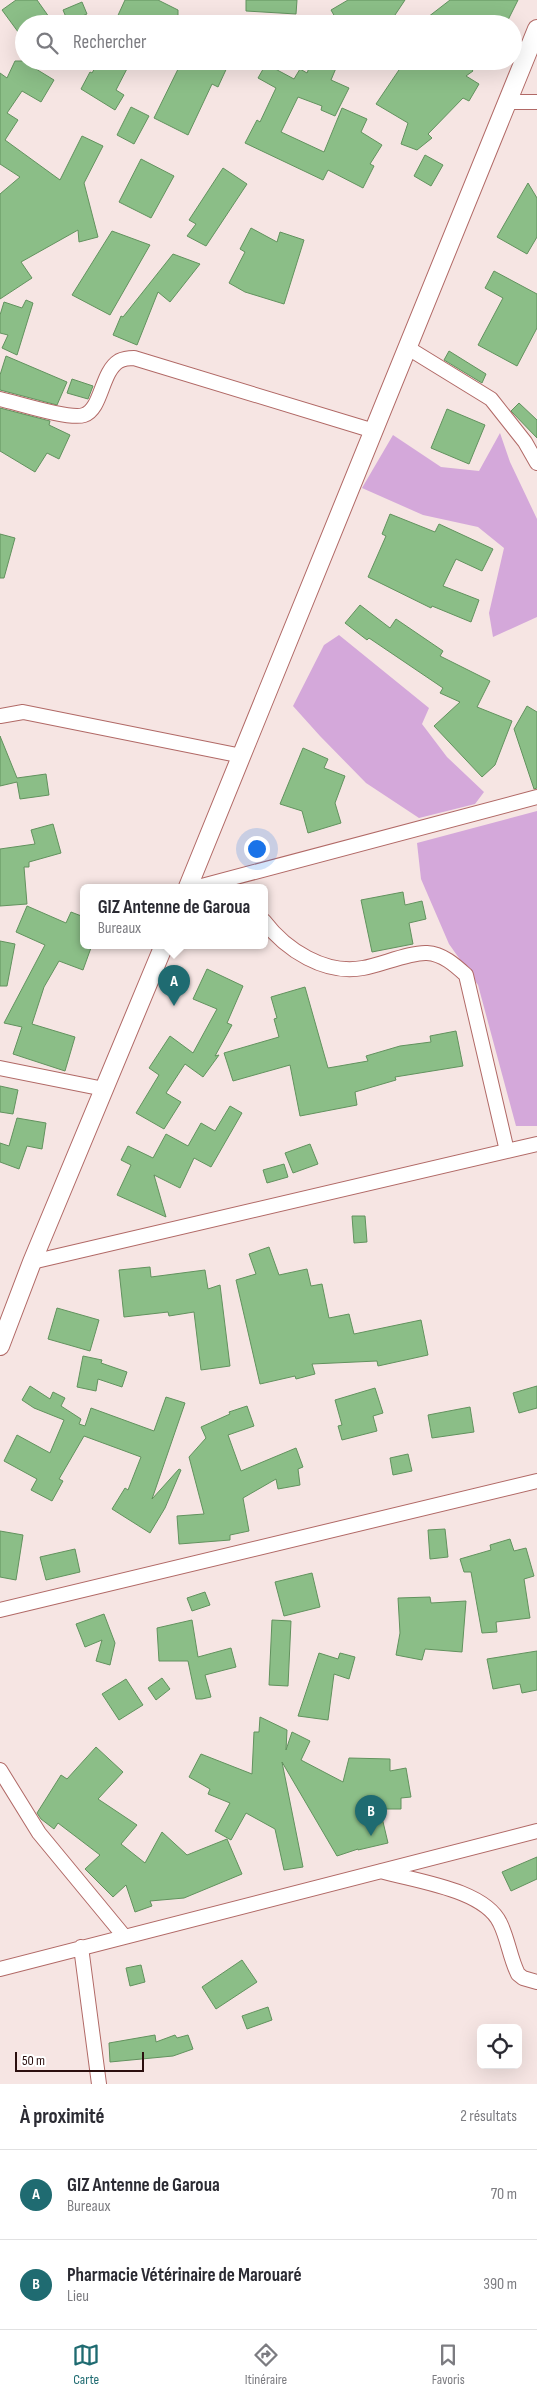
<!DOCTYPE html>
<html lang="fr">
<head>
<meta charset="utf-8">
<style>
  :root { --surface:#fff; --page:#f2f2f3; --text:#2b2b33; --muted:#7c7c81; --line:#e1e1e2; --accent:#1f6b71 }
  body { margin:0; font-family:"Sofia Sans Condensed",sans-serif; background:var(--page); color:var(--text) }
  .controls { position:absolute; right:15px; bottom:15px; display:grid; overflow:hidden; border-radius:8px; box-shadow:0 5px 20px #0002 }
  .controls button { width:45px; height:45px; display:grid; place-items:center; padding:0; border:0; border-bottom:1px solid var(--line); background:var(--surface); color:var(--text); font:25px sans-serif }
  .scale { position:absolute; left:15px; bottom:12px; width:129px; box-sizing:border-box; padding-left:5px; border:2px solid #2b0f0e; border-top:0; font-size:14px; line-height:18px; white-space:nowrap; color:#2b0f0e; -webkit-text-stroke:4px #fff; paint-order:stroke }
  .you { position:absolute; left:256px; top:848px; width:18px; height:18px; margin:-12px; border:4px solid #fff; border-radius:50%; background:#1a73e8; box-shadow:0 0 0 8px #1a73e833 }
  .badge { display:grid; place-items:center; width:32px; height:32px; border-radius:50%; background:var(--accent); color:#fff; font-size:16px; font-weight:700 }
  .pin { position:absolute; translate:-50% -41px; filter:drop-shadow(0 1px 2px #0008) }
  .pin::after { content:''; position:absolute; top:26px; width:18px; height:15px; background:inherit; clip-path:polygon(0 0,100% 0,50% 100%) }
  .popup { position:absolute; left:80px; top:884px; width:188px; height:65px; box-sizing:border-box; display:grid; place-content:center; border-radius:8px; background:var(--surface); filter:drop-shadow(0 1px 4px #0005); font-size:16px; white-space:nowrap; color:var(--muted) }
  .popup b { font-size:19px; color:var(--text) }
  .popup::after { content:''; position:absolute; left:50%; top:100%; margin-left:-10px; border:10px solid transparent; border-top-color:var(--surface) }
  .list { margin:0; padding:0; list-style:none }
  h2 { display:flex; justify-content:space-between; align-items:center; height:65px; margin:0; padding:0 20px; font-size:21px }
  h2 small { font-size:16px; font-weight:400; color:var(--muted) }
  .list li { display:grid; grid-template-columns:32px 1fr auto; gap:15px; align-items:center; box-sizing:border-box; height:90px; padding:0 20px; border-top:1px solid var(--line) }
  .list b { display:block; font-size:19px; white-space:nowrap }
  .list p { margin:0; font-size:16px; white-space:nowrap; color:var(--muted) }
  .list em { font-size:16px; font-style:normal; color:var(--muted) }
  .icon { flex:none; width:28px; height:28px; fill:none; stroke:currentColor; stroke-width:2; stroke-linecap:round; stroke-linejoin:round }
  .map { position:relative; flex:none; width:537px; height:2084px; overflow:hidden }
  .search { position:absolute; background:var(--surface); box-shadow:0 5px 20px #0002; left:15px; right:15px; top:15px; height:55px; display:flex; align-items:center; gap:12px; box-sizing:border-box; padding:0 18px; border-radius:28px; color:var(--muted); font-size:19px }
  .sheet { height:245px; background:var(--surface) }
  nav { display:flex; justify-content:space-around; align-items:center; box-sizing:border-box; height:70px; border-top:1px solid var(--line); background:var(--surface); font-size:14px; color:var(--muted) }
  nav a { display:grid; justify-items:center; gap:2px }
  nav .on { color:var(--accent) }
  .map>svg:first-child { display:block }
  .green { fill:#d4a8da }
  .building { fill:#8bbe87; stroke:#62925e }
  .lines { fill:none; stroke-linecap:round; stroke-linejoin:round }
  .minor-casing { stroke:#b16966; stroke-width:16 }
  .tertiary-casing { stroke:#b16966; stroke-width:20 }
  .minor { stroke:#fff; stroke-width:14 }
  .tertiary { stroke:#fff; stroke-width:18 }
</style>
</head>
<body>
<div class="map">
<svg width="537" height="2084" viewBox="0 0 537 2084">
  <rect width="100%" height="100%" fill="#f6e5e3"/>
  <path class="green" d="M 500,433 L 510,462 L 537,519 L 537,617 L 493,637 L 489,613 L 504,548 L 478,527 L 423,515 L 362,488 L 393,435 L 441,467 L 479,471 Z
    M 339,635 L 429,708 L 422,724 L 447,757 L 484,792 L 475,804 L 419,818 L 366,783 L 320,736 L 293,706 L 324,645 Z
    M 537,811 L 537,1126 L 516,1126 L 478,985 L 449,944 L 421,879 L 417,843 Z"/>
  <path class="building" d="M 16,0 L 37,0 L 54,24 L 24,24 L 24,40 L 2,10 Z
    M 125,0 L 158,0 L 178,10 L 178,16 L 174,24 L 114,24 Z
    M 246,0 L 297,0 L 296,14 L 246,11 Z
    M 348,0 L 405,0 L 389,24 L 339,24 L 331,10 Z
    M 450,0 L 518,0 L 506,24 L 419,24 Z
    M 82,2 L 87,14 L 68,22 L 63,10 Z
    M 15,61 L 31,61 L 38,66 L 36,69 L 54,80 L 41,102 L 22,91 L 7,113 L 18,120 L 5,140 L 60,180 L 82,136 L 103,146 L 84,183 L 98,237 L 79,242 L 78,230 L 21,262 L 32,278 L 0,299 L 0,194 L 20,177 L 0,164 L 0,73 L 7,78 Z
    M 99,61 L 131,61 L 116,90 L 124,95 L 115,110 L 81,89 L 90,72 L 92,73 Z
    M 182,61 L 230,61 L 218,87 L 212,84 L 188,135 L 154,118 Z
    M 312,61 L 339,61 L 331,80 L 349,88 L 335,116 L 321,110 L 322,106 L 298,97 L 281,132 L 324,152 L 342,108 L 367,119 L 361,132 L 382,145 L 370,164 L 374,166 L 363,188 L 328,170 L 323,180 L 245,143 L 257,120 L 260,122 L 276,88 L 258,78 L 266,64 L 294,79 L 300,69 L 307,73 Z
    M 405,61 L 465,61 L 473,71 L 466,76 L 479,84 L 469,101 L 463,98 L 428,134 L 432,138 L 417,150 L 401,144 L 408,123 L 376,104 Z
    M 131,107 L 149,116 L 134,144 L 117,135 Z
    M 425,155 L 443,165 L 431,186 L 414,176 Z
    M 141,159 L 174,176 L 151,218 L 119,202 Z
    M 223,168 L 247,184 L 206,246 L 187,236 L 196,224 L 189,220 Z
    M 528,183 L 537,198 L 537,237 L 527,254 L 497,237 Z
    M 251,228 L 277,242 L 280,232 L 304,240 L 284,304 L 245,292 L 229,283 L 245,252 L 240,249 Z
    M 112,231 L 150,245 L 110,315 L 72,295 Z
    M 173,254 L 200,264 L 170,302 L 158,292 L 137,345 L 113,335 L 121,316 L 123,317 Z
    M 494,271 L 537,294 L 537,328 L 517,366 L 478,345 L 503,298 L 485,288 Z
    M 26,300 L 33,303 L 17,355 L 2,348 L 8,335 L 0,333 L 0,315 L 4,302 L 22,308 Z
    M 449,351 L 486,374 L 482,383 L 444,360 Z
    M 6,356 L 67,382 L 57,405 L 0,390 L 0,375 Z
    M 72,379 L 93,386 L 88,399 L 67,393 Z
    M 519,403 L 537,420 L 537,438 L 511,411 Z
    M 0,408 L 50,421 L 49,425 L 70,435 L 59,459 L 47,453 L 35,472 L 0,451 Z
    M 447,409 L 485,425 L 469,464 L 431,448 Z
    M 390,514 L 435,532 L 439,524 L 493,549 L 482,571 L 456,559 L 443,586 L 479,600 L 471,622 L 432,606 L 431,608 L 368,577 L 386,536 L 382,534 Z
    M 0,534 L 15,538 L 4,578 L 0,578 Z
    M 360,605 L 390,628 L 396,619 L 443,651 L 440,656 L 490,681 L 477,707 L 512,721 L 495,765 L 482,777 L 434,726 L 460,702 L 440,693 L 443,688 L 369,638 L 367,640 L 345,623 Z
    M 527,706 L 537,712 L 537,788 L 534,789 L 514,729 Z
    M 0,736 L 17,778 L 46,774 L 49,795 L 20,799 L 17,782 L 0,786 Z
    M 303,748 L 328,759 L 324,768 L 345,776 L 335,803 L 341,823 L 308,833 L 302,811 L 280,804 Z
    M 53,824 L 61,853 L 29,862 L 29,867 L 24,867 L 27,904 L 0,906 L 0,849 L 35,844 L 31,830 Z
    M 403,892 L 405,905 L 422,901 L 426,919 L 409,923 L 413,944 L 372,952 L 361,900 Z
    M 27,906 L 66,923 L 71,912 L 84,917 L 84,945 L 92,945 L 83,970 L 59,961 L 44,987 L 32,1024 L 75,1037 L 65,1071 L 13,1054 L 22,1027 L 4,1023 L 45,945 L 16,932 Z
    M 0,941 L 15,944 L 7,986 L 0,986 Z
    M 207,969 L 243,986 L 227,1023 L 232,1025 L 215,1056 L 219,1055 L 203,1077 L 185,1064 L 166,1093 L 181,1102 L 164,1129 L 136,1113 L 159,1075 L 149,1068 L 170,1036 L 193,1053 L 217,1009 L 193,999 Z
    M 305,987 L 328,1068 L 368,1061 L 366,1056 L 400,1046 L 431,1042 L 430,1036 L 456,1031 L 463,1066 L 395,1077 L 396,1080 L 355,1092 L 357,1105 L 300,1116 L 290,1065 L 233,1081 L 224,1053 L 279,1037 L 274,1019 L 277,1018 L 271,997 Z
    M 0,1086 L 18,1090 L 13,1114 L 0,1112 Z
    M 230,1106 L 242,1113 L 211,1167 L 194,1158 L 180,1188 L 154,1175 L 166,1217 L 117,1195 L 131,1165 L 121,1160 L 128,1146 L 153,1158 L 166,1134 L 188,1146 L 201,1123 L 215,1131 Z
    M 17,1118 L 46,1123 L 42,1149 L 27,1146 L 19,1169 L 0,1162 L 0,1143 L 9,1146 Z
    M 310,1144 L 318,1164 L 293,1173 L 285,1153 Z
    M 284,1164 L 288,1177 L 267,1183 L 263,1170 Z
    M 352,1216 L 365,1216 L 367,1242 L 354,1243 Z
    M 269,1247 L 279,1275 L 307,1269 L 311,1286 L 322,1284 L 329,1318 L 349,1314 L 354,1334 L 421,1320 L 428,1355 L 378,1366 L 377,1361 L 312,1364 L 315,1374 L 296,1379 L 295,1376 L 260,1384 L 236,1280 L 256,1274 L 249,1254 Z
    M 150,1267 L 151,1277 L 205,1270 L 208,1289 L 220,1285 L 230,1366 L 201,1370 L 194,1312 L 169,1316 L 168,1312 L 124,1317 L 119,1270 Z
    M 57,1308 L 99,1320 L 90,1351 L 48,1339 Z
    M 83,1356 L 102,1360 L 101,1363 L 127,1372 L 122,1387 L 98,1379 L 96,1391 L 77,1387 Z
    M 30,1386 L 50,1399 L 53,1392 L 65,1398 L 61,1406 L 81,1419 L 79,1424 L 85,1426 L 91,1408 L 154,1431 L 166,1397 L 185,1403 L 152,1499 L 179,1469 L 181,1470 L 165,1508 L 150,1533 L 112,1509 L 125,1488 L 128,1490 L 141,1457 L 84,1436 L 59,1479 L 63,1481 L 52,1501 L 31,1490 L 37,1479 L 4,1461 L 17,1435 L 50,1453 L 64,1420 L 34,1408 L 22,1400 Z
    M 537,1386 L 537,1408 L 519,1413 L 513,1393 Z
    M 375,1388 L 383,1413 L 373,1416 L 377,1431 L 342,1440 L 338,1426 L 342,1425 L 335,1400 Z
    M 247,1406 L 254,1426 L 228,1435 L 241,1471 L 296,1448 L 303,1467 L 298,1469 L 300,1485 L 278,1489 L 276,1479 L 243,1498 L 249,1531 L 230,1535 L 230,1540 L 179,1544 L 177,1516 L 204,1514 L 189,1457 L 206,1438 L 201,1427 L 230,1414 L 229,1412 Z
    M 470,1407 L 474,1432 L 432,1438 L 428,1415 Z
    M 408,1454 L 412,1471 L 393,1475 L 390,1458 Z
    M 445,1529 L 448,1557 L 430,1559 L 428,1530 Z
    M 0,1531 L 23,1535 L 16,1580 L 0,1577 Z
    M 510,1539 L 514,1551 L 526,1548 L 534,1576 L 524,1579 L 530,1618 L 496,1622 L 497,1632 L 482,1633 L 471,1572 L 464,1572 L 460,1559 L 491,1550 L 490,1545 Z
    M 75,1549 L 80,1572 L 46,1580 L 40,1557 Z
    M 312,1573 L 320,1607 L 284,1616 L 275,1582 Z
    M 205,1592 L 210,1605 L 192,1611 L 187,1598 Z
    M 430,1597 L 431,1603 L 466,1601 L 462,1652 L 425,1649 L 422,1660 L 396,1655 L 400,1633 L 398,1598 Z
    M 104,1614 L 115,1643 L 110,1665 L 96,1661 L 102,1640 L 85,1647 L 76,1624 Z
    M 192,1620 L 198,1657 L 231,1648 L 236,1667 L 205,1675 L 211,1697 L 202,1699 L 196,1699 L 188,1661 L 159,1661 L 157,1628 Z
    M 272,1620 L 291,1621 L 288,1686 L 269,1685 Z
    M 537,1651 L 537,1690 L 522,1693 L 520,1684 L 493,1689 L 487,1659 Z
    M 319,1653 L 338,1659 L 340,1653 L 355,1657 L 349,1679 L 334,1674 L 328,1720 L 298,1716 Z
    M 162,1678 L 170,1689 L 156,1700 L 148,1688 Z
    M 126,1679 L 143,1705 L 119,1720 L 102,1694 Z
    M 260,1717 L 287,1730 L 286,1750 L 292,1732 L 310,1741 L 301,1760 L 343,1782 L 349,1758 L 390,1759 L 390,1771 L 406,1768 L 411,1797 L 401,1798 L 401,1809 L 380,1809 L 388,1843 L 358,1850 L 358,1849 L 337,1856 L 282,1762 L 303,1867 L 284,1870 L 275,1829 L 246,1813 L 231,1840 L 215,1831 L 230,1803 L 208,1794 L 210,1789 L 189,1777 L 201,1754 L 252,1774 L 254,1732 L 259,1732 Z
    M 96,1747 L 123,1772 L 98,1799 L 137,1825 L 121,1844 L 145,1863 L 162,1832 L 187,1855 L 227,1839 L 242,1874 L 184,1898 L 150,1901 L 152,1906 L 135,1912 L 126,1885 L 113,1897 L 85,1869 L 100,1855 L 58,1823 L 54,1829 L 41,1819 L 37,1813 L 61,1775 L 67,1779 Z
    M 537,1857 L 537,1879 L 511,1891 L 502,1872 Z
    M 242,1960 L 257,1982 L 216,2009 L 202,1987 Z
    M 141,1965 L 145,1982 L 130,1986 L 126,1968 Z
    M 268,2007 L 272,2020 L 247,2029 L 242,2016 Z
    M 155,2035 L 156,2042 L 175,2035 L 177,2038 L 188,2035 L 193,2049 L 173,2056 L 110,2062 L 109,2043 Z"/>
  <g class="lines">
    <g class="minor-casing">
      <path id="minor" d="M 508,102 L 537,102
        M 408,348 L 491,399 L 525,442 L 537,463
        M 0,399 C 18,403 69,420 84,415 C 102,409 101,372 119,361 C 123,359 130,358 134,358 L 374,431
        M 0,716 L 23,712 L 242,756
        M 198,887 L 537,797
        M 264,921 C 286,950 325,975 363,968 C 381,965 410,952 427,953 C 443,954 455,965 466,975 L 507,1151
        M 0,1068 L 104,1089
        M 32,1262 L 537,1144
        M 0,1610 L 537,1481
        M 0,1770 L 39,1833 L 124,1936
        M 381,1871 C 414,1881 484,1889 500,1923 C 508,1939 510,1958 518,1974 L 523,1978 L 537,1982
        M 81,1947 L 99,2084
        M 0,1969 L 537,1831"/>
    </g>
    <g class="tertiary-casing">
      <path id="tertiary" d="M 188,887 L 537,29
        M 0,1346 L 32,1262 L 164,945"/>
    </g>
    <use href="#minor" class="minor"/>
    <use href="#tertiary" class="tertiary"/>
  </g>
</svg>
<div class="controls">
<button><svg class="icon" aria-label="locate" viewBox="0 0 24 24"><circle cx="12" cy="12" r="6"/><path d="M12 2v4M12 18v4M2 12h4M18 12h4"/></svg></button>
</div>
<div class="scale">50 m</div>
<div class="you"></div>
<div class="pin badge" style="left:174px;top:1006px">A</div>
<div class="popup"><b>GIZ Antenne de Garoua</b>Bureaux</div>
<div class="pin badge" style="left:371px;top:1836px">B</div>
<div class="search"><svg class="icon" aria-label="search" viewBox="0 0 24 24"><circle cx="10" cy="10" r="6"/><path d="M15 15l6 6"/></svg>Rechercher</div>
</div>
<section class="sheet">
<h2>À proximité<small>2 résultats</small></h2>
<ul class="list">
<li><span class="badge">A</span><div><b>GIZ Antenne de Garoua</b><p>Bureaux</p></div><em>70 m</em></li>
<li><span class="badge">B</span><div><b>Pharmacie Vétérinaire de Marouaré</b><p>Lieu</p></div><em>390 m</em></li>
</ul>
</section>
<nav>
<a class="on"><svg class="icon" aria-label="map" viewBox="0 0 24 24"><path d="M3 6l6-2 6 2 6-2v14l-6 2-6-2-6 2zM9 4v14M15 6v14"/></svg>Carte</a>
<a><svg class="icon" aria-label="directions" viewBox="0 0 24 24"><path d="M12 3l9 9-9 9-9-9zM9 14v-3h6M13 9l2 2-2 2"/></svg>Itinéraire</a>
<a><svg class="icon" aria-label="saved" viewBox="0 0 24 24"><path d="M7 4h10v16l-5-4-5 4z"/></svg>Favoris</a>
</nav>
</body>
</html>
